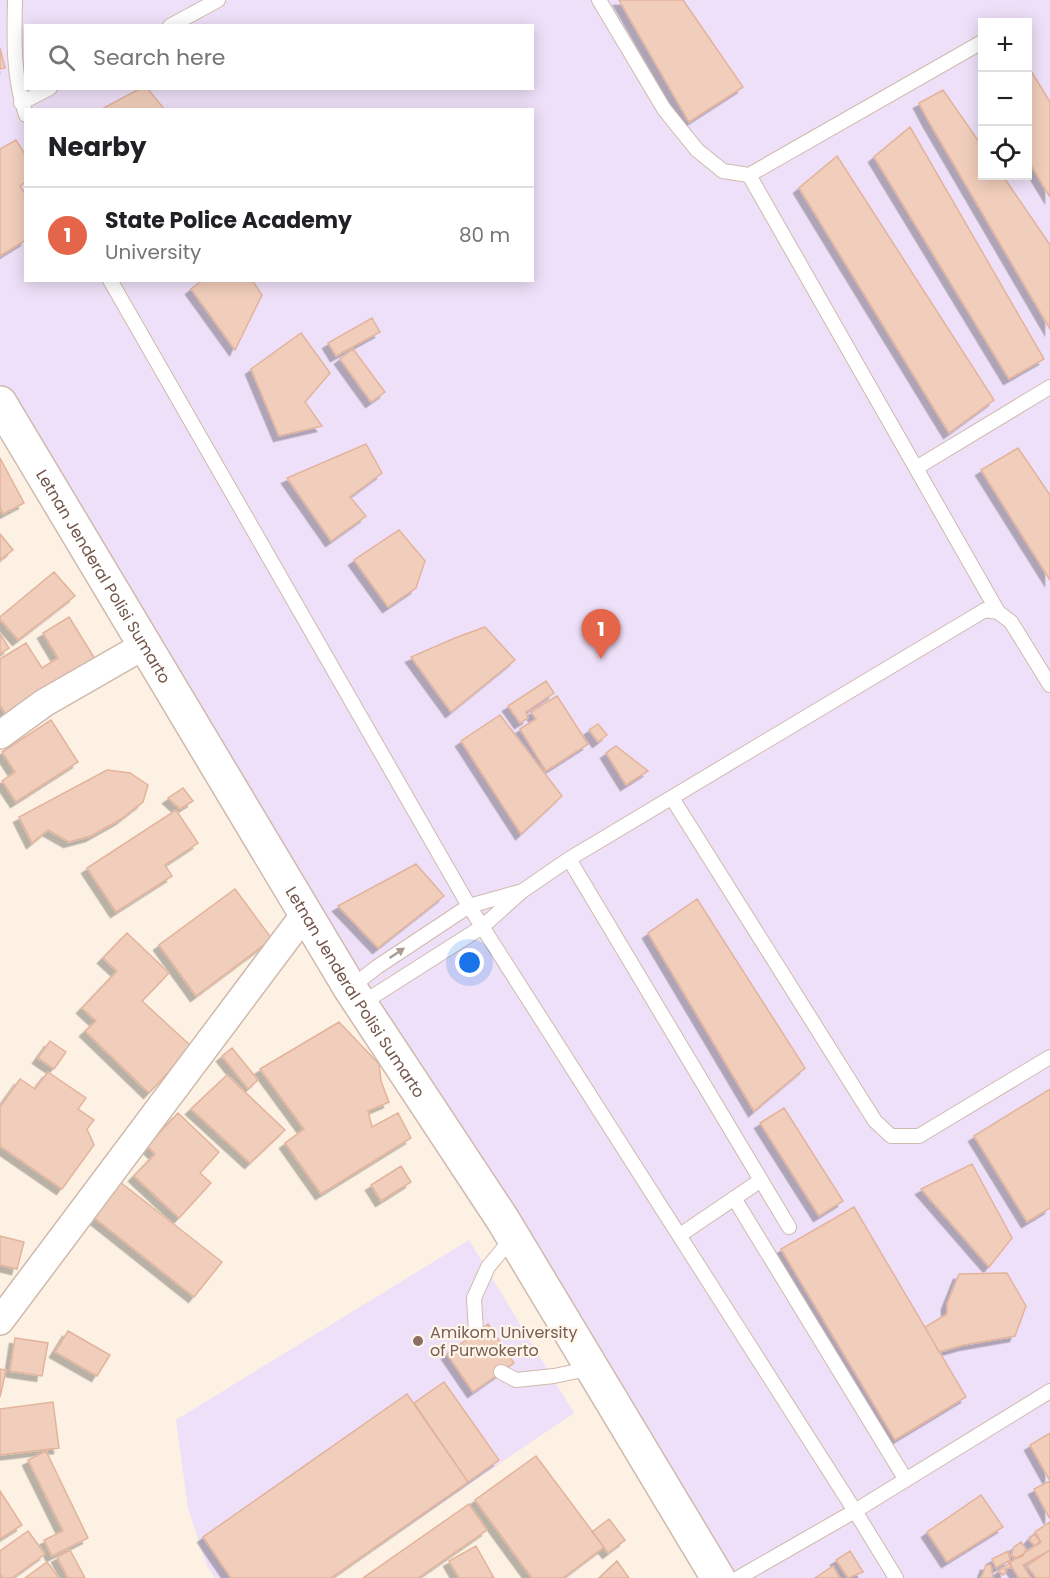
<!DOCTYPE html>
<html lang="en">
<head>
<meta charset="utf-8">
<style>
  :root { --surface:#fff; --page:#f2f2f2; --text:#202124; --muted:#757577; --line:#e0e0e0; --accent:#e4654a }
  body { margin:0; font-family:Poppins,sans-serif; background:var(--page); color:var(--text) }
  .controls { position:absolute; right:18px; top:18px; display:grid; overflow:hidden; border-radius:0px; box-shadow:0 3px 15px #0003 }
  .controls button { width:54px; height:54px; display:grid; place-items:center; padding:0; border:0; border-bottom:2px solid var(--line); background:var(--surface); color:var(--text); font:30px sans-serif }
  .you { position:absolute; left:470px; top:963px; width:21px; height:21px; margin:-15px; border:4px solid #fff; border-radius:50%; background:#1a73e8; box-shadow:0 0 0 9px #1a73e833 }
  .badge { display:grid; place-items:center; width:39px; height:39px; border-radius:50%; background:var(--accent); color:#fff; font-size:20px; font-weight:700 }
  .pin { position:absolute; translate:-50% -50px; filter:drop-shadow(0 2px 3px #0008) }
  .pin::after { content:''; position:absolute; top:32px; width:21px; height:18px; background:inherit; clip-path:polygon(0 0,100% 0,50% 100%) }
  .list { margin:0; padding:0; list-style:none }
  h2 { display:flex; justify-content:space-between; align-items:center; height:78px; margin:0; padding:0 24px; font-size:26px }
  h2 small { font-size:20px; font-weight:400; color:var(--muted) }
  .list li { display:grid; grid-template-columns:39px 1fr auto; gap:18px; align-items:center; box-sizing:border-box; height:96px; padding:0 24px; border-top:2px solid var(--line) }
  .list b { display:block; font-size:22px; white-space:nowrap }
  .list p { margin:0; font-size:20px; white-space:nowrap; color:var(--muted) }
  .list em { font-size:20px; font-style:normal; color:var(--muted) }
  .icon { flex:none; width:33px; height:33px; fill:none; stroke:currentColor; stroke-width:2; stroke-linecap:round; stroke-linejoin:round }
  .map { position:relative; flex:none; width:1050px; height:1578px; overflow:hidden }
  .search { position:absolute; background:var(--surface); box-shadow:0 3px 15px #0003; left:24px; top:24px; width:510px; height:66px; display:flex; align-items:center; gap:15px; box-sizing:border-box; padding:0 21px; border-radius:0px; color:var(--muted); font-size:22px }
  .panel { position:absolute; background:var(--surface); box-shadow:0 3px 15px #0003; left:24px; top:108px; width:510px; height:174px; border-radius:0px }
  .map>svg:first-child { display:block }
  .education { fill:#eee0f8; fill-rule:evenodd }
  .building { fill:#f1cebb; stroke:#e3b39c; stroke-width:1.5; filter:url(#shadow) }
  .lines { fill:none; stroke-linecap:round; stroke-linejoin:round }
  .service-casing { stroke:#cfbaad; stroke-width:16 }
  .minor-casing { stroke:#cfbaad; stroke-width:30 }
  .tertiary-casing { stroke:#cfbaad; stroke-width:36 }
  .service { stroke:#fff; stroke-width:14 }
  .minor { stroke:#fff; stroke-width:27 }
  .tertiary { stroke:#fff; stroke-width:33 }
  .oneway { fill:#ab9a92 }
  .education-dot { fill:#8d6e63; stroke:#fff5e9; stroke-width:2 }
  .labels { text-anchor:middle; stroke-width:4.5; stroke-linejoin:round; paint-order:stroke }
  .street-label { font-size:16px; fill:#73564a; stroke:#fff5e9 }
  .education-label { font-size:16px; fill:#785e54; stroke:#fff5e9; text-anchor:start }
</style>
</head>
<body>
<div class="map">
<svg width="1050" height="1578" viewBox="0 0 1050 1578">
  <defs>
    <filter id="shadow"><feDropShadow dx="-5.5" dy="5.5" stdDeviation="0" flood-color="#0004"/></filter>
  </defs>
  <rect width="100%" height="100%" fill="#fcf1e3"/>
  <path class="education" d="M 0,0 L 1050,0 L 1050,1578 L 718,1578 L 0,403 ZM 982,22 L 1028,22 L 1028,176 L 982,176 ZM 26,26 L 532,26 L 532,88 L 26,88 ZM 26,110 L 532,110 L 532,280 L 26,280 Z
    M 469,1240 L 574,1413 L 331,1578 L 215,1578 L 207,1566 L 188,1508 L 176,1420 Z"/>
  <path class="building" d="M 619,0 L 683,0 L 743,87 L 689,122 Z
    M 0,48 L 5,68 L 0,69 Z
    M 1028,66 L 1050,102 L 1050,197 L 1028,161 Z
    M 141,88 L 147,88 L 165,110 L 100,110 Z
    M 943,90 L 982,146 L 982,176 L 1003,176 L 1050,245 L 1050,329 L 929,122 L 919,103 Z
    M 910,127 L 1044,359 L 1009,379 L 874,157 Z
    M 16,140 L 26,156 L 26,182 L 20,186 L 26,195 L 26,240 L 0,256 L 0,149 Z
    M 837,156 L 994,400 L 949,433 L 799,188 Z
    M 203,280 L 252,280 L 262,295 L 235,350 L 191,289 Z
    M 372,318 L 380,332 L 336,356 L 328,343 Z
    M 301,333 L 330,373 L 305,402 L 322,426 L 279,436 L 251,369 Z
    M 353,349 L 385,392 L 371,402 L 340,359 Z
    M 366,444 L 382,473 L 350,497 L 366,516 L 331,541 L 287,478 Z
    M 1018,448 L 1050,495 L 1050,580 L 981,470 Z
    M 0,458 L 24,503 L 3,514 L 0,508 Z
    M 399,530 L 425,561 L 416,588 L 388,607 L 354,560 Z
    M 0,534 L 13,550 L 0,560 Z
    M 54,572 L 75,596 L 18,640 L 0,619 L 0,617 Z
    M 69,617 L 100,667 L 10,722 L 0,705 L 0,659 L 26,643 L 42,668 L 58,658 L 43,633 Z
    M 485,627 L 515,660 L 451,712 L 411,657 L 455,638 Z
    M 0,634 L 9,648 L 0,654 Z
    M 546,681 L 554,693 L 526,712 L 528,718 L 520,723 L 508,706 Z
    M 557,696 L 588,744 L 546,771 L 520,729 L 536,719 L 531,712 Z
    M 500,715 L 562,796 L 521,834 L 461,741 Z
    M 51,720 L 78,762 L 16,802 L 2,781 L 15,772 L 2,752 Z
    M 598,724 L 607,735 L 598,742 L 589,730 Z
    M 616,746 L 648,771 L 626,785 L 606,753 Z
    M 107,770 L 130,773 L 148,785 L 143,802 L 121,819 L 91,836 L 69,842 L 48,830 L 32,843 L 19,817 Z
    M 183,788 L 193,801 L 180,809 L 168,798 Z
    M 176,810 L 198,843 L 165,865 L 172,876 L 116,912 L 87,868 Z
    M 416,864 L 444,896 L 378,948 L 338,906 Z
    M 235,889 L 272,939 L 196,996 L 159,945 Z
    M 697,899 L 805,1068 L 754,1111 L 648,933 Z
    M 127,933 L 169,973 L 142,1001 L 192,1047 L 149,1093 L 85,1031 L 96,1021 L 82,1008 L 117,971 L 103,958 Z
    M 339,1022 L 379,1064 L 381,1081 L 389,1102 L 368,1111 L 372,1127 L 398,1113 L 411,1138 L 321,1194 L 285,1143 L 304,1129 L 260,1069 Z
    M 50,1041 L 66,1052 L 54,1069 L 38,1058 Z
    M 232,1048 L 258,1080 L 248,1089 L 222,1056 Z
    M 48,1072 L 86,1098 L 78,1109 L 94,1120 L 87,1129 L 94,1145 L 62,1189 L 0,1146 L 0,1107 L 20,1079 L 35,1089 Z
    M 227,1075 L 285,1130 L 250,1163 L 191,1109 Z
    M 1050,1089 L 1050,1208 L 1027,1222 L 974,1136 Z
    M 784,1108 L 843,1201 L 819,1216 L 760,1123 Z
    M 178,1113 L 219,1152 L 200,1173 L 211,1183 L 179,1218 L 134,1176 L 155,1154 L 147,1146 Z
    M 972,1164 L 1012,1238 L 989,1267 L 921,1189 Z
    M 401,1166 L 411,1182 L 381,1201 L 371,1185 Z
    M 120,1182 L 222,1262 L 194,1297 L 92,1216 Z
    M 854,1207 L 966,1397 L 895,1440 L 781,1249 Z
    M 0,1236 L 24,1242 L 17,1269 L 0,1265 Z
    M 1007,1273 L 1026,1306 L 1015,1336 L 964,1345 L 939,1352 L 925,1327 L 947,1314 L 947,1304 L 959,1274 Z
    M 488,1324 L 514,1363 L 473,1392 L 447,1354 Z
    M 68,1331 L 110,1355 L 97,1376 L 55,1352 Z
    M 15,1338 L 48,1343 L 42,1376 L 10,1371 Z
    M 0,1369 L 6,1370 L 0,1397 Z
    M 444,1382 L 499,1460 L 468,1482 L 414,1403 Z
    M 407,1394 L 468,1482 L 331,1578 L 231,1578 L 203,1537 Z
    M 53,1402 L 59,1448 L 0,1455 L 0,1409 Z
    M 1050,1433 L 1050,1478 L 1049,1479 L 1030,1445 Z
    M 46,1451 L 88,1538 L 52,1556 L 44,1540 L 63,1531 L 28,1460 Z
    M 536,1456 L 604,1547 L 563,1578 L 532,1578 L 475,1500 Z
    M 1050,1481 L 1050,1519 L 1034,1489 Z
    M 0,1491 L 22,1525 L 0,1539 Z
    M 981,1495 L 1003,1527 L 947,1562 L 927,1532 Z
    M 469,1504 L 487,1530 L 418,1578 L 363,1578 Z
    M 609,1519 L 625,1540 L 608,1553 L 592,1532 Z
    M 1050,1522 L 1050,1550 L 1023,1565 L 1031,1578 L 1019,1578 L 1009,1563 L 1041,1542 L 1035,1532 Z
    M 28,1531 L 45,1554 L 12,1578 L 3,1578 L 0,1574 L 0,1551 Z
    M 1034,1534 L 1040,1541 L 1035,1546 L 1029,1540 Z
    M 1021,1542 L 1026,1549 L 1023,1556 L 1018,1558 L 1011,1556 L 1014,1547 Z
    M 476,1546 L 494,1578 L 459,1578 L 449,1561 Z
    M 70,1550 L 85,1578 L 68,1578 L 57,1557 Z
    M 1050,1550 L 1050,1578 L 1036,1578 L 1027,1566 Z
    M 850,1551 L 863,1572 L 848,1578 L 836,1560 Z
    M 1008,1551 L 1010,1560 L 996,1568 L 992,1559 Z
    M 617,1561 L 629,1578 L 599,1578 Z
    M 47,1562 L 59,1578 L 25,1578 Z
    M 1010,1563 L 1012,1567 L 1005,1569 L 1006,1572 L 1003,1575 L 998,1571 Z
    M 986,1565 L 991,1565 L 993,1577 L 991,1578 L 981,1578 Z
    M 833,1566 L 840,1578 L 815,1578 Z"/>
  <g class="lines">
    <g class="service-casing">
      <path id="service" d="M 15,0 C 14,39 13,78 26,115
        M 599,0 L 664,109 L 697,150 L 723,171 L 749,175 L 998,612
        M 170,26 L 218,0
        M 21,103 L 50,88
        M 749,175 L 982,42
        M 110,280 L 469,906 L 855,1511 L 896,1578
        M 916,468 L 1050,387
        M 672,798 L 875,1121 L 891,1136 L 919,1136 L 1050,1057
        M 569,859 L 789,1227
        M 350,988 L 377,967 L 469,906 L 519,892
        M 361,1004 L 482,927 L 521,892 L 569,859 L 985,610 L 998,612 L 1011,622 L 1050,685
        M 734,1198 L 906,1480
        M 680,1235 L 761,1180
        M 476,1332 L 474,1298 L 488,1267 L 513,1237
        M 501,1372 L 516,1380 L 554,1376 L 592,1368
        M 738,1578 L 855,1511 L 1050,1391"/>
    </g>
    <g class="minor-casing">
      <path id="minor" d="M 0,735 L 44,703 L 145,645
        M 0,1321 L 305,914"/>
    </g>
    <g class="tertiary-casing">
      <g id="tertiary">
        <path id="s1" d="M 0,403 L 350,988 L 503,1220 L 718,1578"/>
      </g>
    </g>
    <use href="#service" class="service"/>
    <use href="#minor" class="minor"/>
    <use href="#tertiary" class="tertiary"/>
  </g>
  <defs><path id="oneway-solid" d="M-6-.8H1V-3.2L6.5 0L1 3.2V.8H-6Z" transform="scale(1.5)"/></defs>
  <use class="oneway" href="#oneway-solid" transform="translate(397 953) rotate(-34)"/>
  <circle class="education-dot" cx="418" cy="1341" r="6"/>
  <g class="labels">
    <g class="street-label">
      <text dy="6" stroke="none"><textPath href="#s1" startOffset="202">Letnan Jenderal Polisi Sumarto</textPath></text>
      <text dy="6" stroke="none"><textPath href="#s1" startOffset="688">Letnan Jenderal Polisi Sumarto</textPath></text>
    </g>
    <g class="education-label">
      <text x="430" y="1338">Amikom University<tspan x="430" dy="18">of Purwokerto</tspan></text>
    </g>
  </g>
</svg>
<div class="controls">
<button>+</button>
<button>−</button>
<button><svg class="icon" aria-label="locate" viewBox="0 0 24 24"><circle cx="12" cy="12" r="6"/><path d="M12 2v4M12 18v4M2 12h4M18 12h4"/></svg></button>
</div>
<div class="you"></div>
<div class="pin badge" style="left:601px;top:659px">1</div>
<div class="search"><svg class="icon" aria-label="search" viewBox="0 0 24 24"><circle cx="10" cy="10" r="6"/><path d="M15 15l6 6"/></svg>Search here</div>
<section class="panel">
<h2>Nearby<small></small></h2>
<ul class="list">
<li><span class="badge">1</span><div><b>State Police Academy</b><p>University</p></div><em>80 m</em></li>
</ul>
</section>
</div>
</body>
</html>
